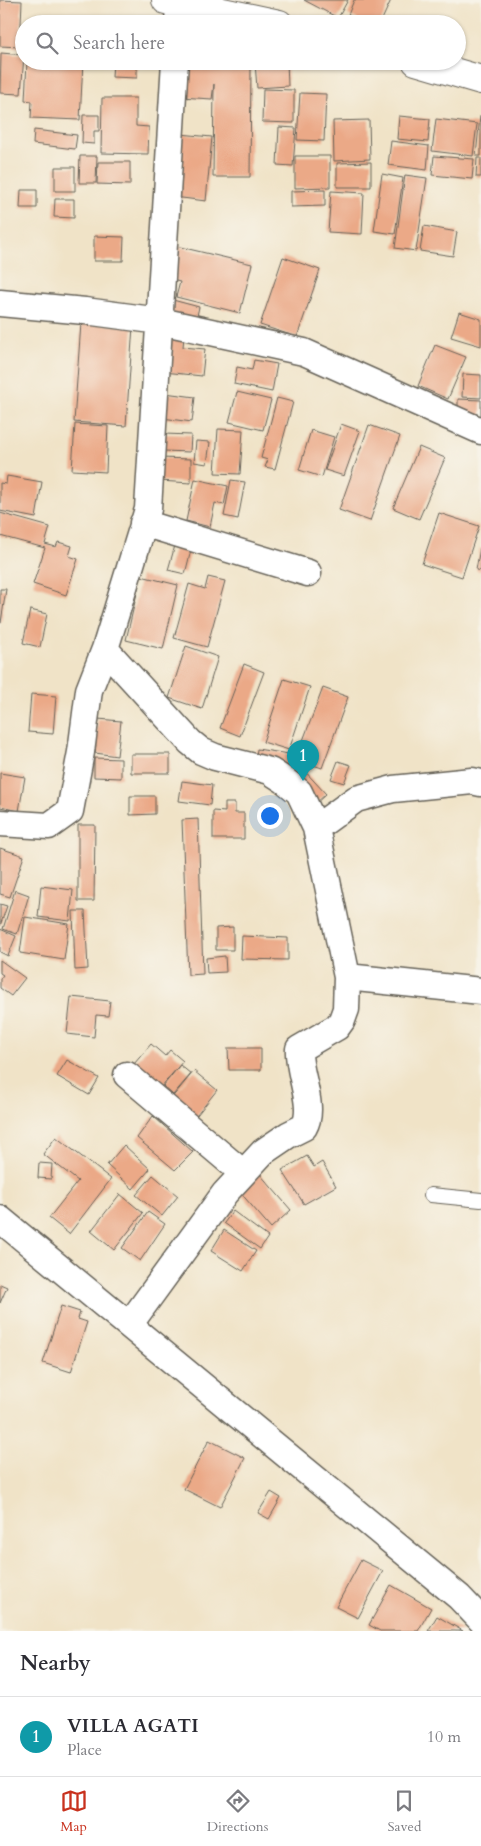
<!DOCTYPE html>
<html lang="en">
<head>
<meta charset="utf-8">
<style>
  :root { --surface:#fff; --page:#f2f2f3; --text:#2b2b33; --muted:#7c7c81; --line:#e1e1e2; --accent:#c8321e }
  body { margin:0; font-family:Cardo,serif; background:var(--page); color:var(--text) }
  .you { position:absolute; left:269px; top:815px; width:18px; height:18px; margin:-12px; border:4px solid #fff; border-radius:50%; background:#1a73e8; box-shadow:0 0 0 8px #1a73e833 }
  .badge { display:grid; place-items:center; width:32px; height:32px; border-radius:50%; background:var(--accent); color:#fff; font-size:16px; font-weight:700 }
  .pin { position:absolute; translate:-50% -41px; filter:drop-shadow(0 1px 2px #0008) }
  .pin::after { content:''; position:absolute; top:26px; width:18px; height:15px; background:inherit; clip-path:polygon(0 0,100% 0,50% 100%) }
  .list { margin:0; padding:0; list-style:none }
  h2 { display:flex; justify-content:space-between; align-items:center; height:65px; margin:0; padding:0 20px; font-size:21px }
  h2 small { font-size:16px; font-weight:400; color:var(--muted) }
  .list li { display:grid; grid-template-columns:32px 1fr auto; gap:15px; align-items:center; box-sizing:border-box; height:80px; padding:0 20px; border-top:1px solid var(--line) }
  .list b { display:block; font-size:19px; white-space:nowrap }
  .list p { margin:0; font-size:16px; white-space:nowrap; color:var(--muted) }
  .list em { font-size:16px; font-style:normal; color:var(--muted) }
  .icon { flex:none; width:28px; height:28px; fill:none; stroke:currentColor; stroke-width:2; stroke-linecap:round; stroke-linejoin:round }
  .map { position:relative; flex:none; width:481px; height:1631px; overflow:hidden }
  .search { position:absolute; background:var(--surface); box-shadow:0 1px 4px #0004; left:15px; right:15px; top:15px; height:55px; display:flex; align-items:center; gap:12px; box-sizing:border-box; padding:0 18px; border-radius:28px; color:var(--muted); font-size:19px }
  .sheet { height:145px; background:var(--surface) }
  nav { display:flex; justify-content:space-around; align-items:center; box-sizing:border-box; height:70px; border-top:1px solid var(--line); background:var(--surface); font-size:14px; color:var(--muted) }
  nav a { display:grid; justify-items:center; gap:2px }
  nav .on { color:var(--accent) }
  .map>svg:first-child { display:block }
  .building { fill:#eba987 }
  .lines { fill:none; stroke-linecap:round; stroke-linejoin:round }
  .service-casing { stroke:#666258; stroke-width:16 }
  .minor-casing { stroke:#666258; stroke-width:29 }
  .tertiary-casing { stroke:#666258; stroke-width:30 }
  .service { stroke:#fff; stroke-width:14 }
  .minor { stroke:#fff; stroke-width:26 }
  .tertiary { stroke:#fff; stroke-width:28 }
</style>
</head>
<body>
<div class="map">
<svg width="481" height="1631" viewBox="0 0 481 1631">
  <rect width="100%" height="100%" fill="#f7f3e8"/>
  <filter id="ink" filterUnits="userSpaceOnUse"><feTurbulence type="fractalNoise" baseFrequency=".02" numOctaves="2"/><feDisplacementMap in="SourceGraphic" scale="10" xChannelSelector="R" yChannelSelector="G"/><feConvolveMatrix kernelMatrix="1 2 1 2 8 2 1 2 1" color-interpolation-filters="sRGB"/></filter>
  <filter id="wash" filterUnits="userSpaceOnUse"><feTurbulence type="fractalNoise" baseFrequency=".0096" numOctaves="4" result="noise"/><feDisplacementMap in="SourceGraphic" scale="20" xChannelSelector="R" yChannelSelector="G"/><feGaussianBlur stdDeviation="1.12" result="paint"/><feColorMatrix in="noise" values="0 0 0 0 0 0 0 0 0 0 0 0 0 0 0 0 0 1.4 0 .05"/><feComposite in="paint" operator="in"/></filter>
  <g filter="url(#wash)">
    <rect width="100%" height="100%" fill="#f0e3c7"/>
    <g id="blocks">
      <path class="building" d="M 0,0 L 22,1 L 20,47 L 0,46 Z
        M 304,0 L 348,0 L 338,18 Z
        M 354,0 L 391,0 L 380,24 L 367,24 L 348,15 Z
        M 1,53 L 24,55 L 21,94 L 0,93 Z
        M 27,61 L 83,61 L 80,120 L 31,118 L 32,101 L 25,100 Z
        M 113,61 L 137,61 L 137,78 L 112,77 Z
        M 183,61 L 215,61 L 215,67 L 251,67 L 250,177 L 213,177 L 214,84 L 212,99 L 180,97 Z
        M 287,61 L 288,86 L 257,88 L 255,63 Z
        M 263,89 L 294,90 L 294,123 L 262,122 Z
        M 300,93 L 326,94 L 324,141 L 297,140 Z
        M 102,98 L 136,98 L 136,126 L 149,127 L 148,154 L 101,153 Z
        M 83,115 L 99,115 L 99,131 L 94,131 L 94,144 L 82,143 Z
        M 399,116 L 430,119 L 428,142 L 397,139 Z
        M 480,116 L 481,117 L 481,156 L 476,156 Z
        M 436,119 L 477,124 L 473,156 L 432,151 Z
        M 369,120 L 370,159 L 334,161 L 333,121 Z
        M 279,127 L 296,128 L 293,166 L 277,165 Z
        M 34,130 L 77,135 L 75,149 L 33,144 Z
        M 180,134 L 212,137 L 206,201 L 174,197 Z
        M 391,141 L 429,146 L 427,170 L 388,165 Z
        M 80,156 L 97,156 L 96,183 L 79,183 Z
        M 295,156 L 330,156 L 330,187 L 295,188 Z
        M 434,156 L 474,159 L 472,179 L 432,175 Z
        M 477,158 L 481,158 L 481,177 L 476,177 Z
        M 98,162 L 130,162 L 130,185 L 97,184 Z
        M 371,162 L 371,187 L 337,187 L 337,163 Z
        M 55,167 L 75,167 L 75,191 L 55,191 Z
        M 382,174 L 403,178 L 395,234 L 374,231 Z
        M 405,175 L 427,178 L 416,251 L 395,248 Z
        M 21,190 L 37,190 L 37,208 L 20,208 Z
        M 325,190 L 325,206 L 291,207 L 291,191 Z
        M 331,191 L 364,193 L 362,234 L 328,232 Z
        M 55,199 L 74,199 L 74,218 L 54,217 Z
        M 424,226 L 457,232 L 453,256 L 420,251 Z
        M 94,236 L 124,237 L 123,261 L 94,261 Z
        M 176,246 L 252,264 L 240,313 L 176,297 L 180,282 L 168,279 Z
        M 283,257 L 320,270 L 297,337 L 260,325 Z
        M 169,299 L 199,307 L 195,324 L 165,317 Z
        M 459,312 L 481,319 L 481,346 L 451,337 Z
        M 81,323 L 133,326 L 126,426 L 74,422 Z
        M 167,334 L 184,336 L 183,347 L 205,349 L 202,376 L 164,372 Z
        M 435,345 L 466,357 L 448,399 L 418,386 Z
        M 254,360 L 277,364 L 272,392 L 234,384 L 237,367 L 252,370 Z
        M 463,374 L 481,375 L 481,398 L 462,397 Z
        M 237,392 L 271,400 L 263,430 L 229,422 Z
        M 165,393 L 195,397 L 192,422 L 162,418 Z
        M 277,398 L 293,402 L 275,469 L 265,467 L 268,460 L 261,458 Z
        M 458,399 L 481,400 L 481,417 L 458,416 Z
        M 75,424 L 108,426 L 106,472 L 72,470 Z
        M 341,424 L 360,431 L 344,476 L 325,470 Z
        M 369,425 L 400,436 L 370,521 L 339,510 Z
        M 218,429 L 243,430 L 240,474 L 215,473 Z
        M 311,430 L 334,437 L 322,477 L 299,470 Z
        M 164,434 L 191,435 L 190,452 L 164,451 Z
        M 196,441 L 210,442 L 207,464 L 194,462 Z
        M 419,447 L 445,458 L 419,519 L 393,508 Z
        M 160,458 L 191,459 L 191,483 L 159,481 Z
        M 7,476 L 42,482 L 36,518 L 0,511 L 0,483 L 6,484 Z
        M 195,479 L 228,486 L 224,505 L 215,503 L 210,527 L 186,521 Z
        M 231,480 L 245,482 L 238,519 L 224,516 Z
        M 0,513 L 50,527 L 45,544 L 56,547 L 58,542 L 72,546 L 69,556 L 78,559 L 66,595 L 33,584 L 45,548 L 0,536 Z
        M 439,513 L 479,526 L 462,577 L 422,564 Z
        M 176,542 L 192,546 L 185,574 L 168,570 Z
        M 480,548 L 481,548 L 481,571 L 476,570 Z
        M 141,576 L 178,585 L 163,649 L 126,640 Z
        M 208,577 L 225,581 L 207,647 L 174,638 L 189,584 L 205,589 Z
        M 0,589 L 6,589 L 1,623 L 0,623 Z
        M 30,610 L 47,614 L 40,647 L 23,643 Z
        M 186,646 L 218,657 L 202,709 L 169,698 Z
        M 244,664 L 264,672 L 240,736 L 220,728 Z
        M 284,679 L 310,687 L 289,750 L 263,742 Z
        M 323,688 L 348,697 L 322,768 L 296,759 Z
        M 31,694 L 56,696 L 53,734 L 28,732 Z
        M 98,719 L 121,721 L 117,756 L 95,753 Z
        M 257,749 L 289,754 L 326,794 L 314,805 L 255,763 Z
        M 131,754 L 170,754 L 170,773 L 131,773 Z
        M 94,758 L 121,759 L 121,778 L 94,777 Z
        M 338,761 L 351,765 L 344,783 L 331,779 Z
        M 0,773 L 25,777 L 19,811 L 0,807 Z
        M 182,781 L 212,785 L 210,805 L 179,801 Z
        M 130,796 L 155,796 L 155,814 L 130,815 Z
        M 225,803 L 235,803 L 235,813 L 244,813 L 244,839 L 213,839 L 213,811 L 225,812 Z
        M 198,819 L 203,974 L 188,975 L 182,820 Z
        M 78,825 L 95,825 L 94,901 L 78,901 Z
        M 0,848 L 24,856 L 10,897 L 0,894 Z
        M 41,886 L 73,890 L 70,921 L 38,917 Z
        M 15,890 L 29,895 L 17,934 L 3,929 Z
        M 0,904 L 7,906 L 0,926 Z
        M 73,911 L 85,911 L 88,969 L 75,970 Z
        M 25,917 L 69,924 L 64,960 L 20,953 Z
        M 233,927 L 233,950 L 216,950 L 216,928 Z
        M 0,929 L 16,936 L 8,956 L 0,952 Z
        M 242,936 L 288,938 L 288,960 L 241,959 Z
        M 225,956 L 226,972 L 207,973 L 206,958 Z
        M 0,960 L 25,978 L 11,996 L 0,988 L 0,979 L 3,975 L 0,973 Z
        M 71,997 L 110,1001 L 108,1016 L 96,1015 L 94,1037 L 67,1034 Z
        M 151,1044 L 165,1056 L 170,1050 L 183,1061 L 161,1087 L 134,1064 Z
        M 228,1048 L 261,1048 L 261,1070 L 229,1070 Z
        M 67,1060 L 99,1078 L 89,1095 L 57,1076 Z
        M 180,1065 L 191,1074 L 173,1095 L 163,1086 Z
        M 194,1071 L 217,1090 L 189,1125 L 165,1106 Z
        M 153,1116 L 193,1152 L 175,1170 L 137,1138 Z
        M 56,1137 L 111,1179 L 69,1234 L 49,1218 L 78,1181 L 43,1154 Z
        M 124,1145 L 150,1169 L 133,1189 L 107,1165 Z
        M 307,1156 L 314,1167 L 322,1162 L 336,1186 L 304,1204 L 282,1170 Z
        M 39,1163 L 52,1164 L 51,1179 L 38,1178 Z
        M 259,1173 L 291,1210 L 271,1228 L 239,1191 Z
        M 153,1175 L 178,1196 L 162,1216 L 136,1195 Z
        M 120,1194 L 143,1213 L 114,1250 L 91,1231 Z
        M 233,1211 L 268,1237 L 260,1249 L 224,1223 Z
        M 148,1212 L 165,1224 L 140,1261 L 122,1248 Z
        M 224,1230 L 256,1251 L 243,1271 L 211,1251 Z
        M 0,1284 L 7,1287 L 0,1303 Z
        M 61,1306 L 80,1312 L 78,1319 L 87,1322 L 71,1372 L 43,1363 Z
        M 209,1440 L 245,1458 L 220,1507 L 184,1489 Z
        M 271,1492 L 281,1498 L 269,1519 L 258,1513 Z
        M 361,1560 L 383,1571 L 358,1618 L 336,1607 Z
        M 391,1585 L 431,1608 L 418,1631 L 380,1631 L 369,1625 Z
        M 437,1616 L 463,1631 L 428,1631 Z"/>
    </g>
  </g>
  <g filter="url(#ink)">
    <use href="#blocks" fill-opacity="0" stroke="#666258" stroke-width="1"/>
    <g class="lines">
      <g class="service-casing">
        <path id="service" d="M 431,1195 L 481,1200"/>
      </g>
      <g class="minor-casing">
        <path id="minor" d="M 178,24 L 179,3
          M 0,303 L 85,311 L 160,321 L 304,352 L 481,431
          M 143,523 L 308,573
          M 105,649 L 190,742 L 201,751 L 215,757 L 270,771 L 284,780 L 299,792 L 316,828 L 347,977 L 346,1009 L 342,1020 L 337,1027 L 299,1049 C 297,1071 316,1107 304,1127 L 288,1135 L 263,1152 L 225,1193 L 129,1325
          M 0,823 L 49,826 L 70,811 L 81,752 L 89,690 L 105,649 L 148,509 L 175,61
          M 316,828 L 356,799 L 393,789 L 472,781 L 481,783
          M 347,977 L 481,991
          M 127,1075 L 243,1173
          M 0,1219 L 459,1597 L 481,1620"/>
      </g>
      <g class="tertiary-casing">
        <path id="tertiary" d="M 166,0 L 279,24
          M 416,61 L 481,80"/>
      </g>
      <use href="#service" class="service"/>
      <use href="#minor" class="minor"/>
      <use href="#tertiary" class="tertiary"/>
    </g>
  </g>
</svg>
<div class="you"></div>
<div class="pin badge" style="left:303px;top:781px;background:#0f9aa8">1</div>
<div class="search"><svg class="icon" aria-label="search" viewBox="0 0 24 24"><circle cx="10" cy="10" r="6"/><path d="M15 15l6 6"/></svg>Search here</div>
</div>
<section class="sheet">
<h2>Nearby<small></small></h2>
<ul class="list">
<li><span class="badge" style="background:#0f9aa8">1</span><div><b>VILLA AGATI</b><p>Place</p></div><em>10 m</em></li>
</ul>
</section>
<nav>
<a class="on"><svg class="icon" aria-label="map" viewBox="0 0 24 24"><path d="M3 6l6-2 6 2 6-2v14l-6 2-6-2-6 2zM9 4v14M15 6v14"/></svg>Map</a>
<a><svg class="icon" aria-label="directions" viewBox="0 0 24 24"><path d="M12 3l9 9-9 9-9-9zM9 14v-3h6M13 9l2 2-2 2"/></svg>Directions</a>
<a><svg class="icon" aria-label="saved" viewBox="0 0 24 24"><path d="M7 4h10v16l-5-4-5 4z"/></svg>Saved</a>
</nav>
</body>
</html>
